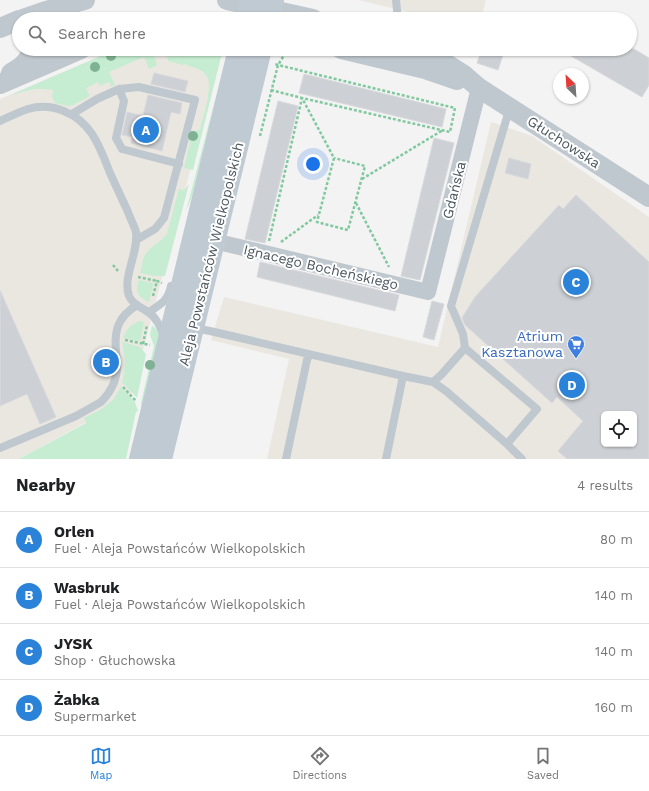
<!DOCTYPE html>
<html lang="en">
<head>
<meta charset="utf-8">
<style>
  :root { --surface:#fff; --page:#f6f6f6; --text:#202124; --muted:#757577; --line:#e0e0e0; --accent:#2a83d8 }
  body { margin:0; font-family:"Work Sans",sans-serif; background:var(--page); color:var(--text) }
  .controls { position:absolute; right:12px; bottom:12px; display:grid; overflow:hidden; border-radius:6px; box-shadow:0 1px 3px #0004 }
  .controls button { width:36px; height:36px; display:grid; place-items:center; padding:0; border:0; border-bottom:1px solid var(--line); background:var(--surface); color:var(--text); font:20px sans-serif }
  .compass { position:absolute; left:553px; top:68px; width:36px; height:36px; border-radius:50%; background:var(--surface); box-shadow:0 1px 3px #0004; rotate:335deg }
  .you { position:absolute; left:313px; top:164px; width:14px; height:14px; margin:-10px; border:3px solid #fff; border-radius:50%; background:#1a73e8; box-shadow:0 0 0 6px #1a73e833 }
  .badge { display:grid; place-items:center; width:26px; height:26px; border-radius:50%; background:var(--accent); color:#fff; font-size:13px; font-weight:700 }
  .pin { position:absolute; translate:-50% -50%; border:2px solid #fff; box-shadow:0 1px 4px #0006 }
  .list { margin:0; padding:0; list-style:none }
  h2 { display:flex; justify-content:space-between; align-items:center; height:52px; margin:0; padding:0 16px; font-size:17px }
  h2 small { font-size:13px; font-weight:400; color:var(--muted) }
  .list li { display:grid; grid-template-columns:26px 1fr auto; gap:12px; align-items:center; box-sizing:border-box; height:56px; padding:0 16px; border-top:1px solid var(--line) }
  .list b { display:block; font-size:15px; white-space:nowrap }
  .list p { margin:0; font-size:13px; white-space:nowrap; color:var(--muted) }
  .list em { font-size:13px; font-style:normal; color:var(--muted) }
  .icon { flex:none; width:22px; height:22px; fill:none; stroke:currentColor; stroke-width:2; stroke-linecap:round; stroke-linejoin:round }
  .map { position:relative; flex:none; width:649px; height:459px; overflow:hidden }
  .search { position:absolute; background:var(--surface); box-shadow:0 1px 3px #0004; left:12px; right:12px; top:12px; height:44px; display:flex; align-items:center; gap:10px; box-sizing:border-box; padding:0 14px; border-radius:22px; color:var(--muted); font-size:15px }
  .sheet { height:276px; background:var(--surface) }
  nav { display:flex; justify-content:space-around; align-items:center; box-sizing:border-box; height:56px; border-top:1px solid var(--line); background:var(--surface); font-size:11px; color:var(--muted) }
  nav a { display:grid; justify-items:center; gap:2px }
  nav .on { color:var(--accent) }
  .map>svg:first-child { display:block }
  .commercial { fill:#eae7e1; fill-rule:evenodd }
  .green { fill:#c6edd2 }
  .building { fill:#cdd0d4; stroke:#d7d9dd; fill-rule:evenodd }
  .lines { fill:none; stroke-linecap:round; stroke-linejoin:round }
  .path { stroke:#80c99f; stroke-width:2.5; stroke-dasharray:3 2; stroke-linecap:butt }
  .service { stroke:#bfc8ce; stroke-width:8 }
  .minor { stroke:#bfc8ce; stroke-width:16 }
  .tertiary { stroke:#bfc8ce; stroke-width:20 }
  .secondary { stroke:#c0cad2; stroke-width:22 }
  .tree { fill:#7fb294 }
  .labels { text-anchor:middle; stroke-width:4; stroke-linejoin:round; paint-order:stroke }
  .street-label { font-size:14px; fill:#4b575f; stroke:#fff }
  .shop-label { font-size:14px; fill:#366cbe; stroke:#fff; text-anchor:end }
</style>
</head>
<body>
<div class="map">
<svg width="649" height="459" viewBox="0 0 649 459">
  <rect width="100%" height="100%" fill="#f4f3f3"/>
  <path class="commercial" d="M 359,0 L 486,0 L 481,19 L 436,19 Z
    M 119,49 L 222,49 L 127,411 L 110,409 L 19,459 L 0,459 L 0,99 L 110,52 Z
    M 491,122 L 532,136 L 649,217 L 649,459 L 267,459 L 289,359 L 211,340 L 224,297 L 438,347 ZM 604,414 L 634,414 L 634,444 L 604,444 Z"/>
  <path class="green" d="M 119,49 L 223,49 L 193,170 L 184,168 L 190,142 L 188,139 L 189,134 L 200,129 C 203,117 212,90 208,79 C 207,76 205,73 202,71 C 198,68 190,67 185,64 L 182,65 L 168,61 L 166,51 L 154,54 L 157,65 L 149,69 L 144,57 L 109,72 L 115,85 L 111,86 L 109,82 L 100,86 L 98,82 L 86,88 L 90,96 L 73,105 L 68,106 L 55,103 L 52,97 L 53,90 C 37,88 29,89 13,95 L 15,93 L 110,52 Z
    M 226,58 C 215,109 207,163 186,211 Z
    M 189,184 L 165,276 L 154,276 L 140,273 C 142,268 142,261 144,257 C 148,247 161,242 167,234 L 179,189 L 184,190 Z
    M 139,280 L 153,283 L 153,285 L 149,302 C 137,296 135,292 139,280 Z
    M 140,321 L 144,322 L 140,341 L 123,338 C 126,329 131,324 140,321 Z
    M 152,325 L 158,331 L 160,338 L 143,413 L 141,403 L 154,346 L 150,335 Z
    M 122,342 L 140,347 L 146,354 L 137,398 L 122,382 L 124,375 L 125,361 Z
    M 121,387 L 135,402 L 138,411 L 136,412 L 126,459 L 19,459 L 86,423 L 84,418 L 100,410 L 113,400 Z"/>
  <path class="building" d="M 482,49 L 505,49 L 498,70 L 477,63 Z
    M 559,49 L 634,49 L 649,58 L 649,85 L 642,97 Z
    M 154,73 L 188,81 L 185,92 L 151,84 Z
    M 304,74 L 446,109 L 442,127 L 299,93 Z
    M 148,95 L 182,103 L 180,114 L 171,112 L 162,151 L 131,143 L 132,137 L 122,135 L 127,112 L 143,116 Z
    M 278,101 L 298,106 L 265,243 L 245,239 Z
    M 434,138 L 454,143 L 420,280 L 401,276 Z
    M 509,158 L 531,164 L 528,179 L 505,173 Z
    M 576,195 L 649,262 L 649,459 L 567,459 L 558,451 L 583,421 L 557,397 L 552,403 L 465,325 L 462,318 L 475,297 L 559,205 L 563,209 ZM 604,414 L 634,414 L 634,444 L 604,444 Z
    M 260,262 L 399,295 L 395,311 L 257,277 Z
    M 0,290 L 56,417 L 40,424 L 27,394 L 0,406 Z
    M 432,301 L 444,304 L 434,340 L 423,337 Z"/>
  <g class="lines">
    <path class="path" d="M 96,53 L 107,49
      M 271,90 L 302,98 L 334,158 L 317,222 L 348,230 L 365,166 L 334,158
      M 260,136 L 278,65 L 288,49
      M 362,179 L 443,130
      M 356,203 L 389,267
      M 269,241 L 302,98 L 450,132 L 455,108 L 274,64
      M 281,242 L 318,215
      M 113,265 L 118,271
      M 138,277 L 157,281
      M 153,296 L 157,281 L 162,283
      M 125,340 L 150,345
      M 143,344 L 147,325
      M 123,387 L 136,401"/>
    <path class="service" d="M 396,0 L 398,19
      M 402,49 L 406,63
      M 119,89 L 124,101 L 116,138 L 122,149 L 179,164
      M 72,114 L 97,99 L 119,89 L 139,87 L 195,100 L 164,218 L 155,229 L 136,240
      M 0,121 C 9,117 19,112 28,109 C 52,102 78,113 92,134 C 100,146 105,160 110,173 C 116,186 122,199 128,212 C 130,218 134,225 136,232 C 139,252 122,277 129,296 C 133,305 141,307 148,312 C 156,317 162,329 164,338
      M 149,312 C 161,304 168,301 171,286
      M 194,328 L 210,331 L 403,376 L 433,382 L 446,391 L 507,444 L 522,459
      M 433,382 L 441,375 L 465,348
      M 507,444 L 537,409 L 465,348 L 463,334 L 451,306 L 510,107
      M 0,448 L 76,416 L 101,402 C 110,393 116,382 117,369 C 118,363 116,357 116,351 C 114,330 118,317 137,305
      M 286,459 L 307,360 L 309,355
      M 386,459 L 403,376"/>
    <path class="minor" d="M 214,241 L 428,292 L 479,88"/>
    <path class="tertiary" d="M 227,0 L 313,19
      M 23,19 L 46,11 L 85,0
      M 0,28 L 19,20
      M 341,49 L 425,69 L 457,80
      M 416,49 L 445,63 L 464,75 L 479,88 L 649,197
      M 11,73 C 21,67 30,61 32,49
      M 0,84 L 81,49"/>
    <path class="secondary" d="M 247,19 L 251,0
      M 268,19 L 273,0
      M 140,459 L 239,49
      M 161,459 L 261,49"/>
  </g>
  <g class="tree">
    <circle cx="111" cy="56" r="5"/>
    <circle cx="95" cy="67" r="5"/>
    <circle cx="193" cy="136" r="5"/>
    <circle cx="150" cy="365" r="5"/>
  </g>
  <defs>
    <g id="supermarket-pin" transform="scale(0.9)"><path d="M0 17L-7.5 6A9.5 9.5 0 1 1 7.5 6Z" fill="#3f7fe0" stroke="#fff"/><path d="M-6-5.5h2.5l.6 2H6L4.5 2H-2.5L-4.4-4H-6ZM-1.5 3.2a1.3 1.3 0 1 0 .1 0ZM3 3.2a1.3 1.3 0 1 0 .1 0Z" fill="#fff"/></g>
  </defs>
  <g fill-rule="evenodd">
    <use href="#supermarket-pin" x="576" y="344"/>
  </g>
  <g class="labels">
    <g class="street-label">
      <text transform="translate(564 142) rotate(33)" y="5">Głuchowska</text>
      <text transform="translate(454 190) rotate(-76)" y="5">Gdańska</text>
      <text transform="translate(211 254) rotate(-76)" y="5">Aleja Powstańców Wielkopolskich</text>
      <text transform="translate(321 267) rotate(13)" y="5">Ignacego Bocheńskiego</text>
    </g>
    <g class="shop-label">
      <text x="563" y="341">Atrium<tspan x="563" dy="16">Kasztanowa</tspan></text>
    </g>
  </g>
</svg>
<div class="controls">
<button><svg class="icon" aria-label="locate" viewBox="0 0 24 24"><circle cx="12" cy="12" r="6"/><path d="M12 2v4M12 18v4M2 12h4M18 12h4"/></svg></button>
</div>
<svg class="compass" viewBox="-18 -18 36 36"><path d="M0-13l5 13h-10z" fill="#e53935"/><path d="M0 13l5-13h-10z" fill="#757577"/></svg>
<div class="you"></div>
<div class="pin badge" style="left:146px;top:130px">A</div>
<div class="pin badge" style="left:106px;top:362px">B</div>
<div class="pin badge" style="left:576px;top:282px">C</div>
<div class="pin badge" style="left:572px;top:385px">D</div>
<div class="search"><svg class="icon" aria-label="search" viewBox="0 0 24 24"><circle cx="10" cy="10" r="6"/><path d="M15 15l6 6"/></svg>Search here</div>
</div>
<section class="sheet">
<h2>Nearby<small>4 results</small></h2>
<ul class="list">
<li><span class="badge">A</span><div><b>Orlen</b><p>Fuel · Aleja Powstańców Wielkopolskich</p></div><em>80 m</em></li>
<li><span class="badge">B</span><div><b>Wasbruk</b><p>Fuel · Aleja Powstańców Wielkopolskich</p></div><em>140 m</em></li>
<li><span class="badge">C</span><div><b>JYSK</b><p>Shop · Głuchowska</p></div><em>140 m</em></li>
<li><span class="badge">D</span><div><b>Żabka</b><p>Supermarket</p></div><em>160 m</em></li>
</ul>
</section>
<nav>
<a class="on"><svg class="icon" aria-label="map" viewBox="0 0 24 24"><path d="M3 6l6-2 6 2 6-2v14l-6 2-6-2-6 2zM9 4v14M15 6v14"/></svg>Map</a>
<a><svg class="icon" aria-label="directions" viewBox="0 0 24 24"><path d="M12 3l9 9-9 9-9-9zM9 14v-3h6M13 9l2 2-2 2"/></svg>Directions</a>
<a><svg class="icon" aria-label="saved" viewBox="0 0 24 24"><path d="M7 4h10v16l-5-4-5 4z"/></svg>Saved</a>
</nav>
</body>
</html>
